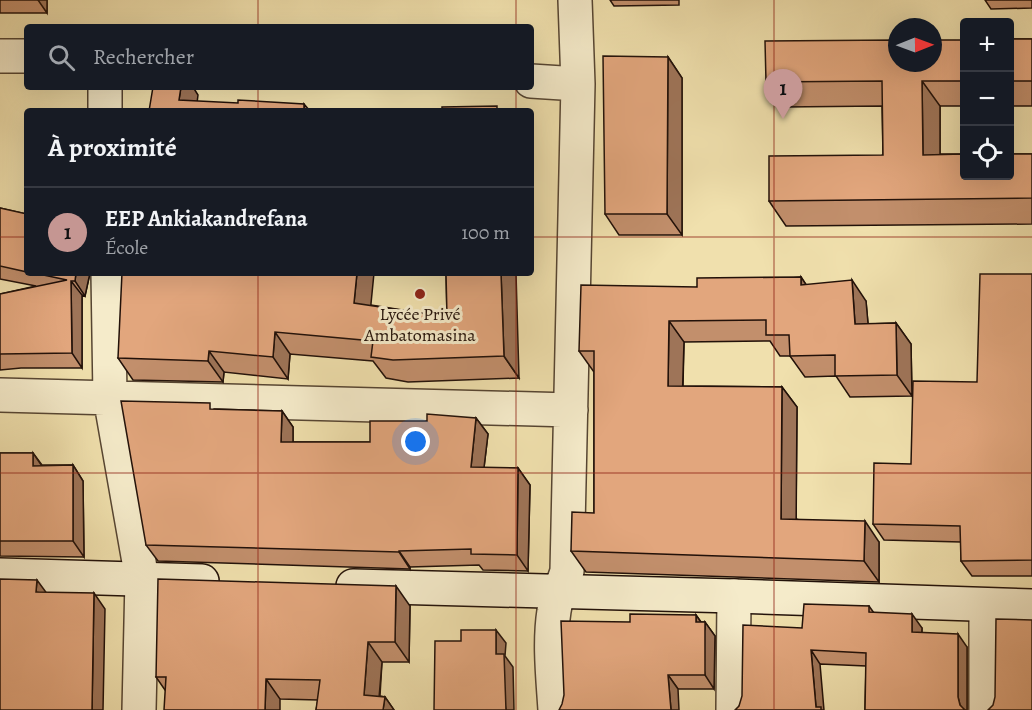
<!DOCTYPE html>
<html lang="fr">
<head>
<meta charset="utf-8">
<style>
  :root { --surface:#171b24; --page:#20242c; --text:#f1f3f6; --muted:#9ea1a6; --line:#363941; --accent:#c59692 }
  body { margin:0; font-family:Alegreya,serif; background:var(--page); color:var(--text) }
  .controls { position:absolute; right:18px; top:18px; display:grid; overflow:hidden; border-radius:6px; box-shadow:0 6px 24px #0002 }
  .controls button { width:54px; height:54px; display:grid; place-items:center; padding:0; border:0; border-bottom:2px solid var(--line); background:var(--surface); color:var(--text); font:30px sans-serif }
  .compass { position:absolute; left:888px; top:18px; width:54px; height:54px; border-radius:50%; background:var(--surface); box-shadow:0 6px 24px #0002; rotate:89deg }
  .you { position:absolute; left:416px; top:442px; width:21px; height:21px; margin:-15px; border:4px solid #fff; border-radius:50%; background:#1a73e8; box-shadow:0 0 0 9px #1a73e833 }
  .badge { display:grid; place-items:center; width:39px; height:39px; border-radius:50%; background:var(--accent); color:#111; font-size:20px; font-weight:700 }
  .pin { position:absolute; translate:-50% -50px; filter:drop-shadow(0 2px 3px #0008) }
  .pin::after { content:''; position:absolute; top:32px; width:21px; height:18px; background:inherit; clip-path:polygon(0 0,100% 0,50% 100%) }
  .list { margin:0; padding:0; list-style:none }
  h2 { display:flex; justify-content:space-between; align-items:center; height:78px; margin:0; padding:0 24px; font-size:26px }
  h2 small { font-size:20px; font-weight:400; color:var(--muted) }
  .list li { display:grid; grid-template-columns:39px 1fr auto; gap:18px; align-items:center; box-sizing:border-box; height:90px; padding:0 24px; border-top:2px solid var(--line) }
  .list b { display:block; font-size:22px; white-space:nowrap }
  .list p { margin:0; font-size:20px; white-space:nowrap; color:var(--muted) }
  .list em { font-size:20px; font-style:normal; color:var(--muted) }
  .icon { flex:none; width:33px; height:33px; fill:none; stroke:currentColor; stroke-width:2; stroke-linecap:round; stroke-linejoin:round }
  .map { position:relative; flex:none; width:1032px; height:710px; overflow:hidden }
  .search { position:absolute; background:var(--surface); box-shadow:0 6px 24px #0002; left:24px; top:24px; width:510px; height:66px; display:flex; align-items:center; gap:15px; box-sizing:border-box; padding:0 21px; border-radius:6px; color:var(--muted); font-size:22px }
  .panel { position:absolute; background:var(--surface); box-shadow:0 6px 24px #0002; left:24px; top:108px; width:510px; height:168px; border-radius:6px }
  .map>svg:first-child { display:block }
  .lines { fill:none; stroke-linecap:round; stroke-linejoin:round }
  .minor-casing { stroke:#564532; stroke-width:36 }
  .secondary-casing { stroke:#221109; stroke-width:36 }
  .minor { stroke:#f5ebca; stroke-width:33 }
  .secondary { stroke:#f5ebca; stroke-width:33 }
  .wall { fill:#c28f6c; stroke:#221109; stroke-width:1.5 }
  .shaded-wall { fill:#9e7458; stroke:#221109; stroke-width:1.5 }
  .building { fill:#e2a67d; stroke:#221109; stroke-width:1.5 }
  .grid { fill:none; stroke:#8f2418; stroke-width:1.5; stroke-opacity:0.55 }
  .poi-dot { fill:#8f2418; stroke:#f5ebca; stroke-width:2 }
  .labels { text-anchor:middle; stroke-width:6; stroke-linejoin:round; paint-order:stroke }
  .poi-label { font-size:18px; fill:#221109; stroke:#f5ebca }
</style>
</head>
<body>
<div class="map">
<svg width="1032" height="710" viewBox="0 0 1032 710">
  <rect width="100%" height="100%" fill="#f0e0ad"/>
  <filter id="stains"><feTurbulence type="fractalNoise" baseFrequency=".00333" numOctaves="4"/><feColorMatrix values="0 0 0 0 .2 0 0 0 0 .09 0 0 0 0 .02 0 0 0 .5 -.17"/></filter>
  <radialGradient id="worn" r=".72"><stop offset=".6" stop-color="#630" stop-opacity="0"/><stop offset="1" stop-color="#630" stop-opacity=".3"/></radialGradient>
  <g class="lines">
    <g class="minor-casing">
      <path id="minor" d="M 0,56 L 27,56
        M 531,81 L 578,84
        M 105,87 L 105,111
        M 108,273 L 110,397 L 142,579 L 139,710
        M 0,395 L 571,410
        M 986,605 L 986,710
        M 555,710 C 553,678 549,643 554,611 C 556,595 563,586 567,571 L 578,84 L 575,0
        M 733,710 L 734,596"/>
    </g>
    <g class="secondary-casing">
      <path id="secondary" d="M 0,575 L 202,581
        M 353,586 L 734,596 L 1032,606"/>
    </g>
    <use href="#minor" class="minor"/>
    <use href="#secondary" class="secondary"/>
  </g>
  <path class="wall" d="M 0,0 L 47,0 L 47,13 L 0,13 Z
    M 610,0 L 679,0 L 679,5 L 614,6 Z
    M 985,0 L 1032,0 L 1032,8 L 991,9 Z
    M 1010,39 L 1032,39 L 1032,106 L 1010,106 Z
    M 964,40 L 964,106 L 940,106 L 940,154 L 1032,154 L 1032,224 L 786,226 L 769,201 L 883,155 L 882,106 L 783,107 L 766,82 Z
    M 668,57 L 682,78 L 682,235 L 619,235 L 605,214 Z
    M 0,208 L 27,214 L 27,273 L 90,273 L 85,296 L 82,295 L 82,368 L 21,368 L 0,370 L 0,294 L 36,286 L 0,279 Z
    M 446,273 L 519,378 L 408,382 L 386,378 L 373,361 L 290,354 L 288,379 L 224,372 L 223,382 L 133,380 L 118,358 L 371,305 L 447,317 Z
    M 1032,274 L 1032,576 L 972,576 L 961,561 L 961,542 L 884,540 L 873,524 L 911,464 L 977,382 Z
    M 801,277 L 806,285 L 866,301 L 868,324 L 896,323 L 911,344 L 912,396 L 850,397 L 836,376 L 805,377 L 790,356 L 780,356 L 770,341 L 684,342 L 683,386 L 782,387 L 797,407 L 796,519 L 879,542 L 879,582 L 586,572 L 571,551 L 594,513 L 594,372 L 579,351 L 697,287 Z
    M 214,409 L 282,411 L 293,427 L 293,442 L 370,442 L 427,421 L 476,418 L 488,434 L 484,468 L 518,468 L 530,485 L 528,571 L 483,570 L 479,565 L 410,567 L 410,569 L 158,561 L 146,545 Z
    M 0,453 L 33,453 L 42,465 L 73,465 L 83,481 L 84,557 L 0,556 Z
    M 410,606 L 409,662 L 382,662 L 380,696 L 385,697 L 394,710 L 316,710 L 318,700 L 280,699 L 165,690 L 156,677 Z
    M 869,606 L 874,613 L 922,628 L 922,633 L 967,647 L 967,710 L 865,710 L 866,666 L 820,664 L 739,706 L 802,628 Z
    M 696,615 L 701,622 L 705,622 L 715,636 L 714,689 L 678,689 L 630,622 Z"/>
  <path class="shaded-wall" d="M 38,0 L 47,0 L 47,13 Z
    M 668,57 L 682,78 L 682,235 L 667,214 Z
    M 922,81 L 940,106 L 940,180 L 923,155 Z
    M 181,87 L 193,87 L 198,95 L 196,111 L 179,100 Z
    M 304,104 L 310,111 L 304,111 Z
    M 76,273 L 90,273 L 85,296 L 75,281 Z
    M 357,273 L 374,273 L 369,324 L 354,303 Z
    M 501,273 L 516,273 L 519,378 L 504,356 Z
    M 801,277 L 815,298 L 801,285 Z
    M 852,280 L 866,301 L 870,345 L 855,324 Z
    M 71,281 L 82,295 L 82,368 L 72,353 Z
    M 669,321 L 684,342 L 682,407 L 668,386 Z
    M 896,323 L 911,344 L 912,396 L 897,375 Z
    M 275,332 L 290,354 L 288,379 L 273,357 Z
    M 209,351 L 224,372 L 223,382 L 208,361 Z
    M 782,387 L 797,407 L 796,540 L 781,519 Z
    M 282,411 L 293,427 L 293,458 L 281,442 Z
    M 476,418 L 488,434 L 482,484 L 471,467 Z
    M 33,453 L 44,469 L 33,466 Z
    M 73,465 L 83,481 L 84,557 L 73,541 Z
    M 518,468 L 530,485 L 528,571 L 517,555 Z
    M 865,521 L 879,542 L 879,582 L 864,561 Z
    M 399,551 L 410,567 L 410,569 L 399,552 Z
    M 37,580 L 48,595 L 36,592 Z
    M 396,586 L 410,606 L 409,662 L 395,642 Z
    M 94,593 L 105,609 L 103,710 L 92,710 Z
    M 912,614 L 922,628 L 921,646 L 912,632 Z
    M 696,615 L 705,628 L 705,622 L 715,636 L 714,689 L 705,675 L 696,622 Z
    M 496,630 L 506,643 L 505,656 L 513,667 L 514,710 L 506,710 L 496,654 Z
    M 958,634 L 967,647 L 967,710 L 963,710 L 960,705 L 958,697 Z
    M 368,642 L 382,662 L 378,710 L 364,695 Z
    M 811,650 L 820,664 L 824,710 L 818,710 L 816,707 Z
    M 668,675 L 678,689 L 679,710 L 671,710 Z
    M 266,679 L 280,699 L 280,710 L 265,710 Z
    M 385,697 L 394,710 L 383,710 Z"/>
  <path class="building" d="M 1010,39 L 1032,39 L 1032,81 L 1010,81 Z
    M 897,40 L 897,63 L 933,63 L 933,40 L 964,40 L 964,81 L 922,81 L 923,155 L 964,154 L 964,176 L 1010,176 L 1010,154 L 1032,154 L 1032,198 L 769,201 L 769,156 L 883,155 L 882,81 L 766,82 L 765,41 Z
    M 603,56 L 668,57 L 667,214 L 605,214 Z
    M 153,87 L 181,87 L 179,100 L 238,103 L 238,100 L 304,104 L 304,111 L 142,111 L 142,110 L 149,111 Z
    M 497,106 L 497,111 L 442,111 L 442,107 Z
    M 0,208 L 27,214 L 27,272 L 0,266 Z
    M 34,273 L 76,273 L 75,281 L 71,281 L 72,353 L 0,354 L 0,294 L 67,280 Z
    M 122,273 L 357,273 L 354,303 L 447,317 L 446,273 L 501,273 L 504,356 L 393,360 L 371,357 L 373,341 L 275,332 L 273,357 L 209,351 L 208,361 L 118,358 Z
    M 980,274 L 1032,274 L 1032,560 L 961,561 L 960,526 L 873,524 L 874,463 L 911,464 L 913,381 L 977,382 Z
    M 801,277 L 801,285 L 852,280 L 855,324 L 896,323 L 897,375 L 835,376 L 835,355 L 790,356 L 789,335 L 766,335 L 766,320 L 669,321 L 668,386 L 782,387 L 781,519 L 865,521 L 864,561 L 571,551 L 572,512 L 594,513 L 594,351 L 579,351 L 581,285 L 697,287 L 697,278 Z
    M 121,401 L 210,403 L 210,409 L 282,411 L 281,442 L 370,442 L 370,421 L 427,421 L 427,414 L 476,418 L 471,467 L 518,468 L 517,555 L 471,554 L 471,549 L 399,551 L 399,552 L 146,545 Z
    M 0,453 L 33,453 L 33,466 L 73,465 L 73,541 L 0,541 Z
    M 0,579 L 37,580 L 36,592 L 94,593 L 92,710 L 0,710 Z
    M 158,579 L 396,586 L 395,642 L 368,642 L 364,695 L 385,697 L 383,710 L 316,710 L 320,680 L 266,679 L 265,710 L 164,710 L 166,677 L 156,677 Z
    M 804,604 L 869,606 L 869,612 L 912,614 L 912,632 L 958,634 L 958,697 L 960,705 L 965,710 L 865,710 L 866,653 L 811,650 L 816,707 L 821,707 L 821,710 L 735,710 L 739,706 L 742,696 L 743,625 L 802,628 Z
    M 630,614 L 696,615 L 696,622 L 705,622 L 705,675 L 668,675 L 671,710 L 559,710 L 562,704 L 564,695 L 561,621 L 630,622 Z
    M 996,619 L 1032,620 L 1032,710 L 988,710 L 993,705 L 995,697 Z
    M 461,630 L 496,630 L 496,654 L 504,654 L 506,710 L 434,710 L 435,641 L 461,641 Z"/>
  <path class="grid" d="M 258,0 L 258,27M 516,0 L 516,27M 774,0 L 774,710M 258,87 L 258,111M 516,87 L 516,111M 0,237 L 27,237M 531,237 L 1032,237M 258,273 L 258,710M 516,273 L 516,710M 0,473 L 1032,473"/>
  <circle class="poi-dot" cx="420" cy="294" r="6"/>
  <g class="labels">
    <g class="poi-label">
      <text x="420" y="320">Lycée Privé<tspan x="420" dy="21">Ambatomasina</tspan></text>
    </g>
  </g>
  <rect width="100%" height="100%" filter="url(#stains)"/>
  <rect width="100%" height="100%" fill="url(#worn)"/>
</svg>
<div class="controls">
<button>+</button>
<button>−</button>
<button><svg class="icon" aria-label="locate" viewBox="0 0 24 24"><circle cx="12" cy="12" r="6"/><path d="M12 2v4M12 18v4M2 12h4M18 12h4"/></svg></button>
</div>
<svg class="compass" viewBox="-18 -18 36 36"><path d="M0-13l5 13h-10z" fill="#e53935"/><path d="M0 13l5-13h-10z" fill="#9ea1a6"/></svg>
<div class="you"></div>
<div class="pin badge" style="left:783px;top:119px">1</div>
<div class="search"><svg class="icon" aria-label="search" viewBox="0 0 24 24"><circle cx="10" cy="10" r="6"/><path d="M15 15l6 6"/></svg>Rechercher</div>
<section class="panel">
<h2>À proximité<small></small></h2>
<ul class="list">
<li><span class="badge">1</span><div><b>EEP Ankiakandrefana</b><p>École</p></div><em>100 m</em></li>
</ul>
</section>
</div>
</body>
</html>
